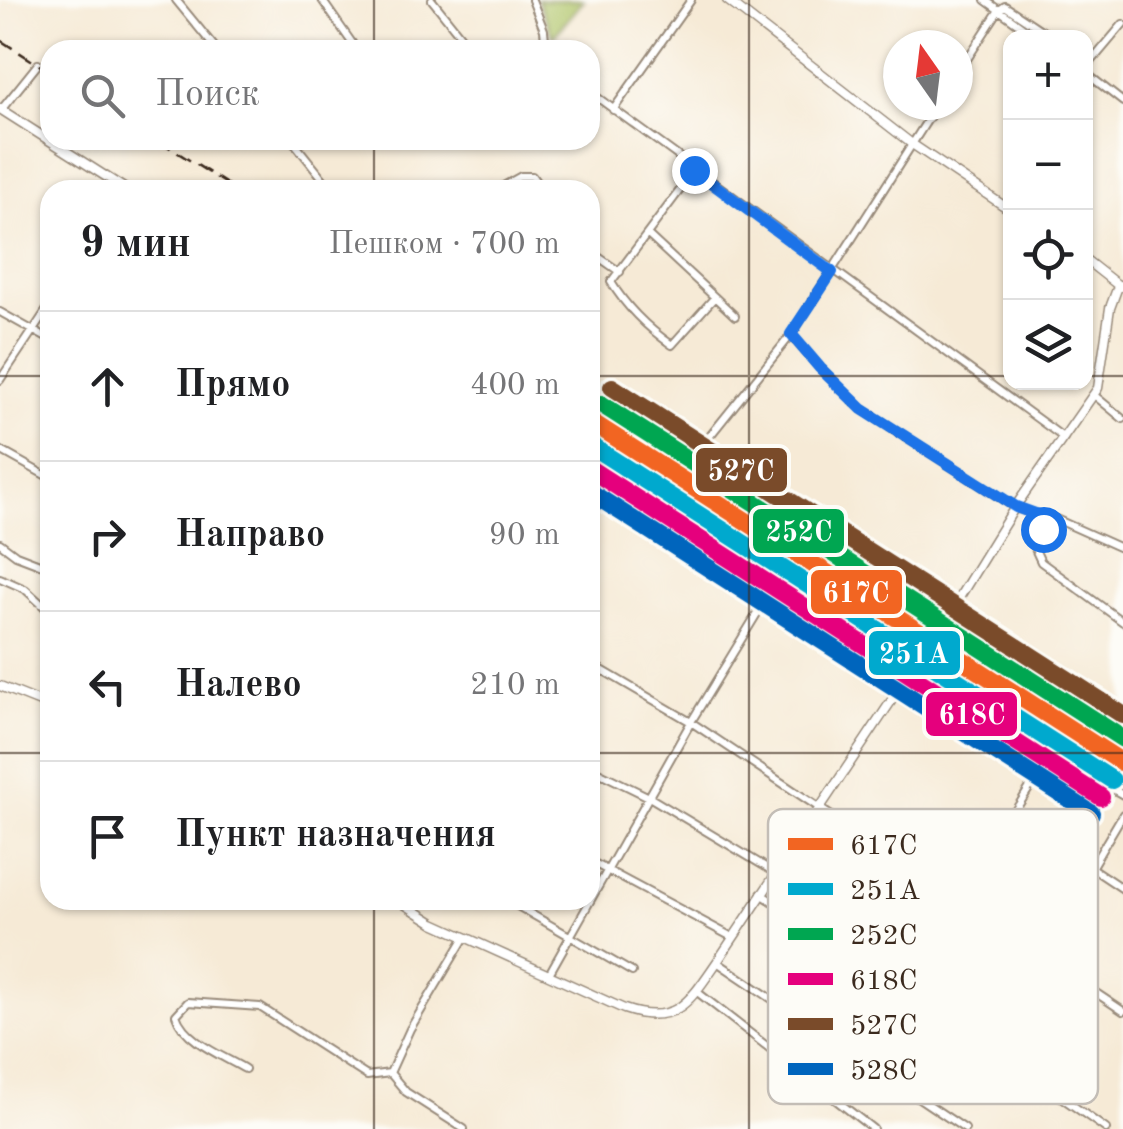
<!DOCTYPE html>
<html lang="ru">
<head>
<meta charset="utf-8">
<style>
  :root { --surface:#fff; --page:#f2f2f2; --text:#202124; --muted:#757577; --line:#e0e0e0 }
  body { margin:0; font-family:"Old Standard TT",serif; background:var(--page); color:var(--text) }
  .controls { position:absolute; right:30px; top:30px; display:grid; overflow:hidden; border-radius:20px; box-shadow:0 2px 8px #0004 }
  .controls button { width:90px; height:90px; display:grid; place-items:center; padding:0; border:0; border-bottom:2px solid var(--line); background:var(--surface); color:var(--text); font:50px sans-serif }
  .compass { position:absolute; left:883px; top:30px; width:90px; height:90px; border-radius:50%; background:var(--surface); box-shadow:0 2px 8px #0004; rotate:346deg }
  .stop { position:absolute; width:30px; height:30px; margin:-22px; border:8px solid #1a73e8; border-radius:50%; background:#fff }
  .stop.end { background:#1a73e8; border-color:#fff; box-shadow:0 2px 10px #0008 }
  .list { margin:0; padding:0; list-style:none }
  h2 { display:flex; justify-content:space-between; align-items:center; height:130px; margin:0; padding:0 40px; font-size:42px }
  h2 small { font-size:32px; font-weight:400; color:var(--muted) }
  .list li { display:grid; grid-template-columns:65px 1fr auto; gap:30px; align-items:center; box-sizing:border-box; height:150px; padding:0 40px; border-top:2px solid var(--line) }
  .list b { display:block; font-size:38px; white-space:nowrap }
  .list em { font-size:32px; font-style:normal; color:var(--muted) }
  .icon { flex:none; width:55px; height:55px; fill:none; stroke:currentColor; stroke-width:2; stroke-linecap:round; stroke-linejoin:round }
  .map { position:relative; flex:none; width:1123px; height:1129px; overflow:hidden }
  .search { position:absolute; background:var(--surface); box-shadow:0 2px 8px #0004; left:40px; top:40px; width:560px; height:110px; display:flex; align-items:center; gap:25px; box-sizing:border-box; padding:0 35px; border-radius:30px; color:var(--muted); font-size:38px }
  .panel { position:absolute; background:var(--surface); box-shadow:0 2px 8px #0004; left:40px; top:180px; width:560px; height:730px; border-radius:30px }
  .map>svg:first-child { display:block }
  .green { fill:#afc468; stroke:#757743; stroke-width:2.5 }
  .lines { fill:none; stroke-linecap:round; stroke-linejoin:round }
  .minor-casing { stroke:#988a7a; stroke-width:10 }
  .tertiary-casing { stroke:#988a7a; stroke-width:11 }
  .minor { stroke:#fff; stroke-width:6 }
  .tertiary { stroke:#fff; stroke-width:8 }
  .rail { stroke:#3b2a1e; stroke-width:2.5; stroke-dasharray:15 8; stroke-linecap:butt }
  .rail-1-casing { stroke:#fdfcf7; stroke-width:25 }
  .rail-2-casing { stroke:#fdfcf7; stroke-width:25 }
  .rail-3-casing { stroke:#fdfcf7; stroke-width:25 }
  .rail-4-casing { stroke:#fdfcf7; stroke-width:25 }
  .rail-5-casing { stroke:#fdfcf7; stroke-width:25 }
  .rail-6-casing { stroke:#fdfcf7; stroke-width:25 }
  .rail-1 { stroke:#f26522; stroke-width:18 }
  .rail-2 { stroke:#00a9ce; stroke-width:18 }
  .rail-3 { stroke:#00a651; stroke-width:18 }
  .rail-4 { stroke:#e5007d; stroke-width:18 }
  .rail-5 { stroke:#7a4b2a; stroke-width:18 }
  .rail-6 { stroke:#0065bd; stroke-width:18 }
  .route { stroke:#1a73e8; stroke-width:12 }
  .grid { fill:none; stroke:#3b2a1e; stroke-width:2.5; stroke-opacity:0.55 }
  .key { fill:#fdfcf7; stroke:#c3bdb6; stroke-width:2.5 }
  .key-label { font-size:28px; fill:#3b2a1e }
  .line-badge { stroke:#fdfcf7; stroke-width:4 }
  .badge-label { font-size:28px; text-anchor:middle; font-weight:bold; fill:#fff }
</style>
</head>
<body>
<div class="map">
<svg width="1123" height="1129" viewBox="0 0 1123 1129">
  <rect width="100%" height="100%" fill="#fdfcf7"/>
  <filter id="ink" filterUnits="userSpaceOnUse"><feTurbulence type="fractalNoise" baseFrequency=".01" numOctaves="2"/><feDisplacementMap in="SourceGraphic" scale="20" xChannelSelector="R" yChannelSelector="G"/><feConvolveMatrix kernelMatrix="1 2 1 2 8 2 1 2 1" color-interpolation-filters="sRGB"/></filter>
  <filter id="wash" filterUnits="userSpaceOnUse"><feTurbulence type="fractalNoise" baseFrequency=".0048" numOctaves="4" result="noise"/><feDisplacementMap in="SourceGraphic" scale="40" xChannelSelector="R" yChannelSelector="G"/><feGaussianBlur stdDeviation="2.25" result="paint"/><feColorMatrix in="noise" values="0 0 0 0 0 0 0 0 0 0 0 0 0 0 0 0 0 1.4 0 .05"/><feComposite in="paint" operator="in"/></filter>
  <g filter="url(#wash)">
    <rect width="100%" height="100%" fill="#f6ead6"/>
    <path class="green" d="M 537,0 L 584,0 L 553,37 Z"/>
  </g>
  <g filter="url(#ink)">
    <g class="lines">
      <g class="minor-casing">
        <path id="minor" d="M 176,0 L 217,50
          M 322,0 L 357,50
          M 432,0 L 472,50
          M 532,0 L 544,30 L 546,50
          M 985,0 L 1038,38
          M 512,50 L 524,46 L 540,50
          M 1086,61 L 1091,62 L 1123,24
          M 958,73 L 999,10 L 1005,6 L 1053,38
          M 1086,73 L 1123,102
          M 590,92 L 1064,438
          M 1,110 L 38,64
          M 613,110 L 691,0
          M 292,140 L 332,190
          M 695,170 L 611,282 C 626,307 649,329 672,345 L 714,298
          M 496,190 L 521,176 L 532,176 L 542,190
          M 648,235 L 735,316
          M 590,251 L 620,272
          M 0,312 L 50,340
          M 791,335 L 820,368 L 862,409 L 1015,507 L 1038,515 L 1043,529 L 1035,549 L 1041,562 L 1123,622
          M 0,380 L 50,305
          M 590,394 L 727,489 L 737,501 L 848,570 L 895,589 L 946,619 L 994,663 L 1123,747
          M 1094,395 L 1123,419
          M 0,450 L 50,478
          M 689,462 L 791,335 L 937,105
          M 1039,515 L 1056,519 L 1123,549
          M 0,543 L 16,555 L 50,568
          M 0,578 L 25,589 L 50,612
          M 921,656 L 1045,737 L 1051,754 L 1123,795
          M 590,663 L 691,722 L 1123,1011
          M 590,768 L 649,797 L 774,872
          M 1012,815 L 1123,889
          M 590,861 L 732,937
          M 1091,868 L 1123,814
          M 761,894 L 904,986 L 1106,1129
          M 507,900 L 632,972
          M 717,962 L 965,1129
          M 549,974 L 691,722 L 783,571
          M 904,986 L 1051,754
          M 696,991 L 873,1129
          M 854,1054 C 872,1031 883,1007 898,982
          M 245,1069 C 223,1056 184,1041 176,1015 L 188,1002 L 260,1007 L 367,1076 L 390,1073
          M 464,1129 L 406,1092 L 390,1073 L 410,1029 L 465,937"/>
      </g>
      <g class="tertiary-casing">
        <path id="tertiary" d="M 727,0 L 912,144 L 1010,210
          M 0,109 L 127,190
          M 1086,260 L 1119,286
          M 590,450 L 921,656
          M 0,686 L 50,706
          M 398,900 L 434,923 L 624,1009 C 676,1027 690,1001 717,962 L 946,619 L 1015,507 L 1098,388 L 1110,308 L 1117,289 L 1123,284"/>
      </g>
      <use href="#minor" class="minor"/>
      <use href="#tertiary" class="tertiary"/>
      <path class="rail" d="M 0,40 L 50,72
        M 158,140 L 236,190
        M 590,425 L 1094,749 L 1123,772"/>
      <g class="rail-1-casing">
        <path id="rail-1" d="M 590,421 L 1123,763"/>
      </g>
      <g class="rail-2-casing">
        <path id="rail-2" d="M 590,445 L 1112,780"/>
      </g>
      <g class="rail-3-casing">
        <path id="rail-3" d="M 601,404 L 1123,739"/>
      </g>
      <g class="rail-4-casing">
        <path id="rail-4" d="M 590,469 L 1101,797"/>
      </g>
      <g class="rail-5-casing">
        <path id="rail-5" d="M 612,387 L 1123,715"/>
      </g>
      <g class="rail-6-casing">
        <path id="rail-6" d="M 590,492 L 1091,813"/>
      </g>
      <use href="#rail-1" class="rail-1"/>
      <use href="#rail-2" class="rail-2"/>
      <use href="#rail-3" class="rail-3"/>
      <use href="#rail-4" class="rail-4"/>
      <use href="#rail-5" class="rail-5"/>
      <use href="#rail-6" class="rail-6"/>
    </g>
  </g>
  <g class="lines" filter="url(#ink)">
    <path class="route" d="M 694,170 L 832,272 L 791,334 L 820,368 L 862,409 L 1016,507 L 1038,515 L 1043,529"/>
  </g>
  <path class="grid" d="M 374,0 L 374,50M 749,0 L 749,1129M 374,140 L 374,190M 0,376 L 50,376M 590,376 L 1010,376M 1086,376 L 1123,376M 0,753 L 50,753M 590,753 L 1123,753M 374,900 L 374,1129"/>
  <rect x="768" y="809" width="330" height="295" rx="15" class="key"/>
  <rect x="788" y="838" width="45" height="12" fill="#f26522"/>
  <rect x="788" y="883" width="45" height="12" fill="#00a9ce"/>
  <rect x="788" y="928" width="45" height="12" fill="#00a651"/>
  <rect x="788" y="973" width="45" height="12" fill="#e5007d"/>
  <rect x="788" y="1018" width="45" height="12" fill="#7a4b2a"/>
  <rect x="788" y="1063" width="45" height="12" fill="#0065bd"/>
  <g class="key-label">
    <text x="850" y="854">617C</text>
    <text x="850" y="899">251А</text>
    <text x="850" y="944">252С</text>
    <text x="850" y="989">618С</text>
    <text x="850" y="1034">527С</text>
    <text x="850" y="1079">528С</text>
  </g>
  <g class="line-badge">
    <rect x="694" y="446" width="95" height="48" rx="10" fill="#7a4b2a"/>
    <rect x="751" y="507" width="95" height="48" rx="10" fill="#00a651"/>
    <rect x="809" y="568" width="95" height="48" rx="10" fill="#f26522"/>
    <rect x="867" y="629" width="95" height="48" rx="10" fill="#00a9ce"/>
    <rect x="924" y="690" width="95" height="48" rx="10" fill="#e5007d"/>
  </g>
  <g class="badge-label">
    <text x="741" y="480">527С</text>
    <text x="799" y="541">252С</text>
    <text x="856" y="602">617C</text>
    <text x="914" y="663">251А</text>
    <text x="972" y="724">618С</text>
  </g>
</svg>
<div class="controls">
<button>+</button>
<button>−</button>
<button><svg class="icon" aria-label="locate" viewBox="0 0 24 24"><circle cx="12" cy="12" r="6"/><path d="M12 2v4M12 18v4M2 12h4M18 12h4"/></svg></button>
<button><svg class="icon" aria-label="layers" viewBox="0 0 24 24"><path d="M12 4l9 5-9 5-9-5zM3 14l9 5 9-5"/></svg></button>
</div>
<svg class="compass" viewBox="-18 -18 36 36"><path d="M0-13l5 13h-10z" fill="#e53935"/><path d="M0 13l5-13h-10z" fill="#757577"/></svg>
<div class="stop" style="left:1043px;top:529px"></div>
<div class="stop end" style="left:694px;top:170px"></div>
<div class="search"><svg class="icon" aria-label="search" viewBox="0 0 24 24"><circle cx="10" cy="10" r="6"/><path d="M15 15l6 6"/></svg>Поиск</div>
<section class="panel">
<h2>9 мин<small>Пешком · 700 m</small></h2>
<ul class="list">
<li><svg class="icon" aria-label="ahead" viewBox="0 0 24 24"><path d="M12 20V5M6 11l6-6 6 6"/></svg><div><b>Прямо</b></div><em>400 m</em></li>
<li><svg class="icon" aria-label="right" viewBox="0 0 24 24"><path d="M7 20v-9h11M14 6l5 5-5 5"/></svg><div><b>Направо</b></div><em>90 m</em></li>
<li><svg class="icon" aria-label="left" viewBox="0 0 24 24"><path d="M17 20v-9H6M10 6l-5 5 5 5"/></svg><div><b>Налево</b></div><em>210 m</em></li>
<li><svg class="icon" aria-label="arrive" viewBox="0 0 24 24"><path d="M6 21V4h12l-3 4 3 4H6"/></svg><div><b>Пункт назначения</b></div></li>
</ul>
</section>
</div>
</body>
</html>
